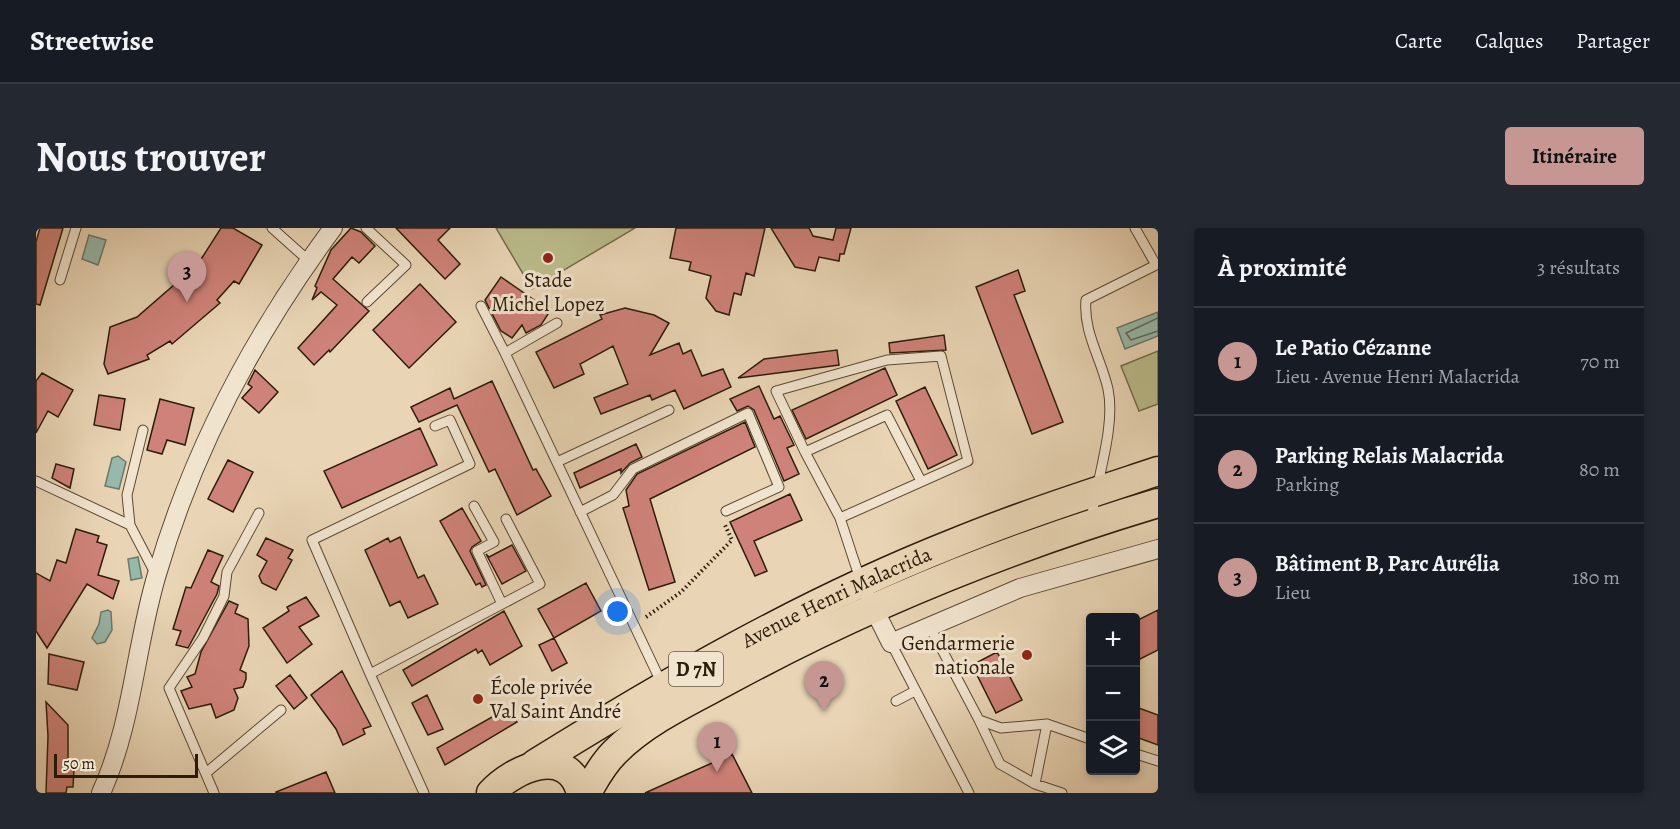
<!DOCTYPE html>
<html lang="fr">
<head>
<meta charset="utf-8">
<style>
  :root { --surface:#171b24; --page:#242831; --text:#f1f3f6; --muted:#9ea1a6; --line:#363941; --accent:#c59692 }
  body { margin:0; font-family:Alegreya,serif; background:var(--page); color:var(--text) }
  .controls { position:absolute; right:18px; bottom:18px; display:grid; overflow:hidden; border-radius:6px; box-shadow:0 3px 9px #0003 }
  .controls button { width:54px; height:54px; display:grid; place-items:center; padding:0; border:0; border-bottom:2px solid var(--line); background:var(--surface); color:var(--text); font:30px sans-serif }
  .scale { position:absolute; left:18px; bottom:15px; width:144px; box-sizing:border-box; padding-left:6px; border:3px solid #2c1c0a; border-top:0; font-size:16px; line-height:21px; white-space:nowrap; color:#2c1c0a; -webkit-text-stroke:4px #f1e4cf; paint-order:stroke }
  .you { position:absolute; left:582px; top:384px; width:21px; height:21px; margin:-15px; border:4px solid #fff; border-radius:50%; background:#1a73e8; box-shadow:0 0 0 9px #1a73e833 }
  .badge { display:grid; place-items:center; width:39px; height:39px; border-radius:50%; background:var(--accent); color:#111; font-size:20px; font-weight:700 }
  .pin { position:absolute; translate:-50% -50px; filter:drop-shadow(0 2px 3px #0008) }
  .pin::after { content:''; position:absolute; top:32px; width:21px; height:18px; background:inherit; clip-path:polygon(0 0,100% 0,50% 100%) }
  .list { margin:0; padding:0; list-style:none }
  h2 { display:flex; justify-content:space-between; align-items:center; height:78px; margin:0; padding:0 24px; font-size:26px }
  h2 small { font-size:20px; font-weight:400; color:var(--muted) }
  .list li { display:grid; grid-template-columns:39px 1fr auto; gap:18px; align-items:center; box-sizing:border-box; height:108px; padding:0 24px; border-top:2px solid var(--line) }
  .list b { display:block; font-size:22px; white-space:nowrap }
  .list p { margin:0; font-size:20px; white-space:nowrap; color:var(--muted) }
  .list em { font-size:20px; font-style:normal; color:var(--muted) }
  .icon { flex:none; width:33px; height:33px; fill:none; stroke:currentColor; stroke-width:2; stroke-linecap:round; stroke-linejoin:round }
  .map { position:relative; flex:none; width:1122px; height:565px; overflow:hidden; border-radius:6px }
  header { display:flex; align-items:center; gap:36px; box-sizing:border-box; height:84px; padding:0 30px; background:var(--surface); border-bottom:2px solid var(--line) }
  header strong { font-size:28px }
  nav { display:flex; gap:33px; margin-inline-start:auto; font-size:21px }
  .intro { display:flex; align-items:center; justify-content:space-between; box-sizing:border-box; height:144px; padding:0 36px }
  h1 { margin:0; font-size:42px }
  .button { padding:15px 27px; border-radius:6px; background:var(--accent); color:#111; font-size:21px; font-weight:700 }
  main { display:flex; gap:36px; padding:0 36px }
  aside { flex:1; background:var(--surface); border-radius:6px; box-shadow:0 3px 9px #0003 }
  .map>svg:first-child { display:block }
  .green { fill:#bbbc8b; stroke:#746c4a; stroke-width:1.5 }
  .water { fill:#97b9ab; stroke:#6c7a6b; stroke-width:1.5 }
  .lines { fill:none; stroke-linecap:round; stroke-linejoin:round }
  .shore { stroke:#626a5a; stroke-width:1.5 }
  .building { fill:#cf8279; stroke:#2c1c0a; stroke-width:1.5 }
  .service-casing { stroke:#5b4a35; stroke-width:11 }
  .minor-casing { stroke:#5b4a35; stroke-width:20 }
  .primary-casing { stroke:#2c1c0a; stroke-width:31 }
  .path { stroke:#2c1c0a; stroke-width:4; stroke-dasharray:1.5 3; stroke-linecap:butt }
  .service { stroke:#f1e4cf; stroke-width:9 }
  .minor { stroke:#f1e4cf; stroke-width:18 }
  .primary { stroke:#e9d5b5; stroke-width:28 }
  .poi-dot { fill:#8f2418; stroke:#f1e4cf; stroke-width:2 }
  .labels { text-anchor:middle; stroke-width:6; stroke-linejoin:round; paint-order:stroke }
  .shield { fill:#f1e4cf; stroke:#675845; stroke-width:1.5 }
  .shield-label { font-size:20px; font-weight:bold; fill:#2c1c0a }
  .poi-label { font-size:21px; fill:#2c1c0a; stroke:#f1e4cf }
  .street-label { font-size:21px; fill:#2c1c0a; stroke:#f1e4cf }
</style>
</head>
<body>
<header>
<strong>Streetwise</strong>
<nav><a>Carte</a><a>Calques</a><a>Partager</a></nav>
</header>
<div class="intro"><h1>Nous trouver</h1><a class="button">Itinéraire</a></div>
<main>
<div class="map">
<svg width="1122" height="565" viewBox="0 0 1122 565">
  <rect width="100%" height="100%" fill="#e9d5b5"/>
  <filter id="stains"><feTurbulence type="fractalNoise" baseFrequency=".00333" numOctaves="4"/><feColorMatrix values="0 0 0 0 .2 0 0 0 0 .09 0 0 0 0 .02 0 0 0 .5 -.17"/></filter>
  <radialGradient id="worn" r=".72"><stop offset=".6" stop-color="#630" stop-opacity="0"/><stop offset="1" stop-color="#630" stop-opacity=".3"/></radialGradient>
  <path class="green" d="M 460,0 L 599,0 L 496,61 Z
    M 1122,123 L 1122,176 L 1103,183 L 1085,138 Z"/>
  <path class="water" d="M 53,7 L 70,12 L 62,37 L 46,31 Z
    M 1122,84 L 1122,108 L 1089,121 L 1081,100 Z
    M 82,228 L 90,234 L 83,261 L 69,258 L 76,230 Z
    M 102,329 L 106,350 L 95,352 L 92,331 Z
    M 72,382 L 75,384 L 76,402 L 69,414 L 61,416 L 56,410 L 63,396 L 65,384 Z"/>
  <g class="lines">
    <path class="shore" d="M 1122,90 L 1090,105 L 1095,112 L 1122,103"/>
  </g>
  <path class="building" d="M 4,0 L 27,0 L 4,77 L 0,76 L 0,14 Z
    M 185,0 L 197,0 L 226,17 L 203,56 L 198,53 L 181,72 L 184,75 L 136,116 L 134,113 L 111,127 L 113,131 L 72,146 L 68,136 L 74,99 L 101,89 L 162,36 Z
    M 315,0 L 325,4 L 339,18 L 323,35 L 316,29 L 297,51 L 333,83 L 294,124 L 293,122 L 278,137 L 262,120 L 301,77 L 285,64 L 276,72 L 281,60 L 279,58 L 295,22 Z
    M 360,0 L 414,0 L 402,12 L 424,36 L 409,51 Z
    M 640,0 L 729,0 L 718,48 L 710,45 L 705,67 L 698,65 L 693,87 L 680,83 L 670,70 L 675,48 L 653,42 L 655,34 L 634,30 Z
    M 735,0 L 773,0 L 777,8 L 797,12 L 800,0 L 815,0 L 808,26 L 804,26 L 803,33 L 783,29 L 779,43 L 759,39 Z
    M 982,42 L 989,63 L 978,67 L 1027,194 L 996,206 L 940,59 Z
    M 465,49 L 514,83 L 505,97 L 490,105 L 486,97 L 476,110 L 465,103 L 449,72 Z
    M 384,56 L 420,94 L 373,140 L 337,102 Z
    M 589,80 L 618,87 L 633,95 L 614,127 L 643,115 L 647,126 L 655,122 L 666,148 L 687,141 L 695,159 L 648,181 L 639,162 L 616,172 L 614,167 L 565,186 L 558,170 L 592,156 L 577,118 L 544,136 L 548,146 L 518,160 L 500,124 L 566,91 L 564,87 Z
    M 908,107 L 910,122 L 854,125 L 853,115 Z
    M 801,122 L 803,137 L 702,150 L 728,131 Z
    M 849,140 L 861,167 L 770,211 L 756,182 Z
    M 219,142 L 242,164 L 223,185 L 206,170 L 216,159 L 212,156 Z
    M 6,145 L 37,162 L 22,189 L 12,183 L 0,205 L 0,153 Z
    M 456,153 L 497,242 L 500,241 L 515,268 L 481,287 L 459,241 L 453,244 L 421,177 L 383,194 L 375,179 L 414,160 L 418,171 Z
    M 723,158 L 738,191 L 744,188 L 758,217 L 751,220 L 763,246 L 748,253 L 718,182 L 712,178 L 701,183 L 694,171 Z
    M 889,159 L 921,227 L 892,241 L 860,173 Z
    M 63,167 L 89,171 L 84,202 L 58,197 Z
    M 124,171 L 158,180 L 149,217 L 131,212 L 126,226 L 111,222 Z
    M 709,194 L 719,219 L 614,271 L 639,354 L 613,362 L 587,280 L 593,278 L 590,262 L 601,246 Z
    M 384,200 L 401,237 L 306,280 L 288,243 Z
    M 600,216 L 606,229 L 594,235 L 585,245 L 585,241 L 544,260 L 538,245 Z
    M 192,232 L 217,244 L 197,284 L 172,271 Z
    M 20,236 L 38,241 L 34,260 L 16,250 Z
    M 754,266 L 766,292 L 718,313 L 731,343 L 719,348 L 694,294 Z
    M 426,280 L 445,313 L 436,319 L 434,323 L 450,357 L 446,359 L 444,355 L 440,357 L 404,293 Z
    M 40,301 L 63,308 L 61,314 L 71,317 L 62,347 L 83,353 L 77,371 L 51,356 L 11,420 L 0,403 L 0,345 L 14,353 L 21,332 L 30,335 Z
    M 364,309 L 382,350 L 388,347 L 402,376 L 372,390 L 364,373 L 354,378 L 329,322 L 352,310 L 354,314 Z
    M 230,310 L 257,322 L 252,330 L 256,332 L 240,362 L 226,355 L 223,348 L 231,333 L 221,327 Z
    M 476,317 L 490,343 L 466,356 L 450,326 L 453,329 Z
    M 172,322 L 187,328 L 175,354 L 183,358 L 181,366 L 152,420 L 140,417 L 145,403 L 137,401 L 150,359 L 155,360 Z
    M 550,355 L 565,383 L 518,410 L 502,381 Z
    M 270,369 L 283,388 L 263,399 L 276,416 L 251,435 L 227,400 L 253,383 L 251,379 Z
    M 193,373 L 202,377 L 199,385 L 212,391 L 213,418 L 204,442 L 210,445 L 210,451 L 207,459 L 198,461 L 202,470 L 198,482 L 180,490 L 175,476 L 153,481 L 145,463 L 156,459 L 151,449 L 159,446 L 165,424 Z
    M 1122,382 L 1122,422 L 1100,433 L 1100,393 Z
    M 468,383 L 486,418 L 454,437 L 446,422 L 442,425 L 440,421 L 376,458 L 367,442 Z
    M 518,410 L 531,435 L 516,443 L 503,417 Z
    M 961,424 L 986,472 L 960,485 L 936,437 Z
    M 13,426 L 48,434 L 41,462 L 12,456 Z
    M 306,443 L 335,498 L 327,501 L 329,506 L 307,517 L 300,501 L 275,467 Z
    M 254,447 L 271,470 L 258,481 L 240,458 Z
    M 391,467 L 407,501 L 392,507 L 376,475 Z
    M 10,474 L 32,497 L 32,541 L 38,541 L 37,559 L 31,559 L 30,565 L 10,565 L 12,508 Z
    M 1100,479 L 1122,487 L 1122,517 L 1100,509 Z
    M 472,480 L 481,494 L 409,537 L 401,520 Z
    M 696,526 L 716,565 L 609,565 Z
    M 290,544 L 299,565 L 240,565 L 240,564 Z"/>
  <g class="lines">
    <g class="service-casing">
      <path id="service" d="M 236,0 L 273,33
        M 330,0 L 370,37 L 331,74
        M 24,52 L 40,0
        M 445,78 L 469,125
        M 521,95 L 469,125 L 626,456
        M 769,224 L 740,163 L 851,132 L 905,128 L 932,233 L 804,290 L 824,351
        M 521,234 L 633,182
        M 0,253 L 94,297 L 119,345
        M 438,278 L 458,314 L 441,323 L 466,376
        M 544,284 L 577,267 L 597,241 L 712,185 L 743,259 L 690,283
        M 804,290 L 769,224 L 851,187 L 885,253
        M 1055,293 C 1060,253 1080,199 1072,161 C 1065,130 1047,104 1050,72 L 1120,37 L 1099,0
        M 94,297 L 91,267 L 107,202
        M 893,397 L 943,492
        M 855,415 L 933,565
        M 334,446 L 276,312 L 434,236 L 414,192 L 399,198
        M 860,473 L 879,463
        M 1011,496 L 965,500 L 943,492 L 964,536 L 999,556 L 1026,565
        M 1100,526 L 1122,533
        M 170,545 L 245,482
        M 999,556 L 1011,496 L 1054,511
        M 178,565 L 133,460 L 167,410 L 188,368 L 191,344 L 223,285
        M 388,565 L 334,446 L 504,356 L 470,291"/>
    </g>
    <g class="minor-casing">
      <path id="minor" d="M 834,373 L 855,415 L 984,360 L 1122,321
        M 65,565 C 97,495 99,419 121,346 C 157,222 220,104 297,0"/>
    </g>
    <g class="primary-casing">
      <g id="primary">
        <path id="s1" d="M 499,536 C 632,453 770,374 916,316 C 984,288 1053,266 1122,243"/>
        <path d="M 455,565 C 478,540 532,516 545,565"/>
        <path d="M 551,565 C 559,550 567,536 579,524 C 612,491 658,471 698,449 C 833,376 975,319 1122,275"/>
      </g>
    </g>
    <path class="path" d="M 610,389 L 645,364 L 696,312 L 688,295"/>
    <use href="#service" class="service"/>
    <use href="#minor" class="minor"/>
    <use href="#primary" class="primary"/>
  </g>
  <g class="poi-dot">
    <circle cx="512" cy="30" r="6"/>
    <circle cx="991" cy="427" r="6"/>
    <circle cx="442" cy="471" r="6"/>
  </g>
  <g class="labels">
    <rect class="shield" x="633" y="424" width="54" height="34" rx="4.5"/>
    <g class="shield-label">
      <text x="660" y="448">D 7N</text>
    </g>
    <g class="poi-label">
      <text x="512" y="59">Stade<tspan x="512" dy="24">Michel Lopez</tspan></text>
      <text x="979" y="422" text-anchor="end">Gendarmerie<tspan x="979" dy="24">nationale</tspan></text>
      <text x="454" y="466" text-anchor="start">École privée<tspan x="454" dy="24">Val Saint André</tspan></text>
    </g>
    <g class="street-label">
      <text dy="7" stroke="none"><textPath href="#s1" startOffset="345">Avenue Henri Malacrida</textPath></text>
    </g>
  </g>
  <rect width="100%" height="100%" filter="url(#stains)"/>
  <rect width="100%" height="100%" fill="url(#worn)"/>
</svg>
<div class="controls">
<button>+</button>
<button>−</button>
<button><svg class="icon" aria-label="layers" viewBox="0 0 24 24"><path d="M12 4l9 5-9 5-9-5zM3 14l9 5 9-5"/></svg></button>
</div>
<div class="scale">50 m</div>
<div class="you"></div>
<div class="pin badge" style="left:681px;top:544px">1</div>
<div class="pin badge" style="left:788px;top:483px">2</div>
<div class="pin badge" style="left:151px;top:74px">3</div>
</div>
<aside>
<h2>À proximité<small>3 résultats</small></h2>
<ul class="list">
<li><span class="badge">1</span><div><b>Le Patio Cézanne</b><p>Lieu · Avenue Henri Malacrida</p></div><em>70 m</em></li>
<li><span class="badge">2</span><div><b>Parking Relais Malacrida</b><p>Parking</p></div><em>80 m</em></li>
<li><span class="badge">3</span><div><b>Bâtiment B, Parc Aurélia</b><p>Lieu</p></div><em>180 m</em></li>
</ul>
</aside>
</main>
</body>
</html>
